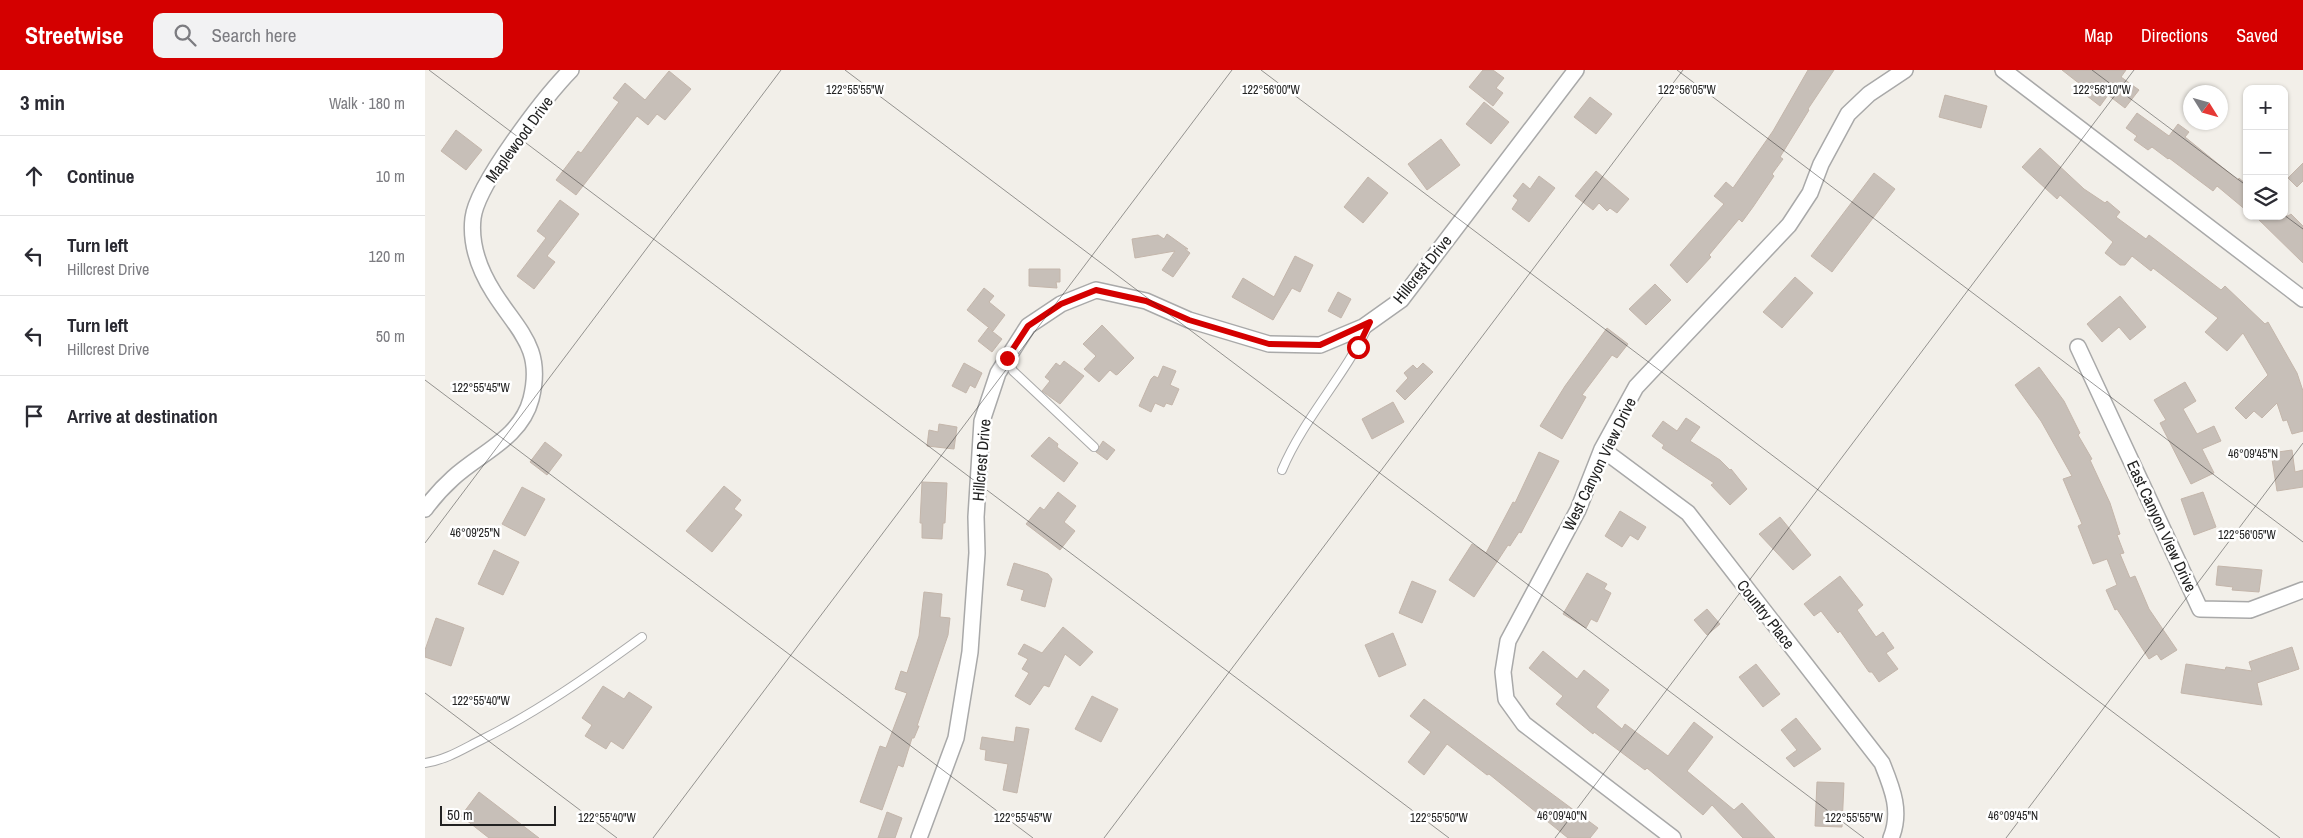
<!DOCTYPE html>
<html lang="en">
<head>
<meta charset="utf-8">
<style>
  :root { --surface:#fff; --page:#f2f2f3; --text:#2b2b33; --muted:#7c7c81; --line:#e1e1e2; --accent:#d40000 }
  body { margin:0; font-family:"Archivo Narrow",sans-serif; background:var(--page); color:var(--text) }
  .controls { position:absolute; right:15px; top:15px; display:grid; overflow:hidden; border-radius:10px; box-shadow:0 1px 4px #0004 }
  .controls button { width:45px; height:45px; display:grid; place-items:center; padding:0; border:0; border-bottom:1px solid var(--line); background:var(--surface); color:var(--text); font:25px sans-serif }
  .compass { position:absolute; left:1758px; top:15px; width:45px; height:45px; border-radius:50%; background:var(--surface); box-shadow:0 1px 4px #0004; rotate:127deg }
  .scale { position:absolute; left:15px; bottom:12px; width:116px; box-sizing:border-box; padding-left:5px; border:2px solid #222; border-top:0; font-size:14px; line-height:18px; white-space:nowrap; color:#222; -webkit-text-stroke:4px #fff; paint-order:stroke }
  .stop { position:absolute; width:15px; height:15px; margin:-11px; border:4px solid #d40000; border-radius:50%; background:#fff }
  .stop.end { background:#d40000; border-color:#fff; box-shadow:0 1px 5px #0008 }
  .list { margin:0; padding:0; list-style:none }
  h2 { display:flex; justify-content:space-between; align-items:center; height:65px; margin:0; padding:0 20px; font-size:21px }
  h2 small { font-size:16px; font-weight:400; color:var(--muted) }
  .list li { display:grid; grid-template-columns:32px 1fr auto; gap:15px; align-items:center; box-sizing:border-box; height:80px; padding:0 20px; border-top:1px solid var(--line) }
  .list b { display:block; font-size:19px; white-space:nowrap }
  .list p { margin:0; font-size:16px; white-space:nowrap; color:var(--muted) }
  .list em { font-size:16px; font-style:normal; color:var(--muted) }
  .icon { flex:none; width:28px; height:28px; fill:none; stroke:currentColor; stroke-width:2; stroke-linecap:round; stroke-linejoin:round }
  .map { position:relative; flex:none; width:1878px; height:768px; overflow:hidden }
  header { display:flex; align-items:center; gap:30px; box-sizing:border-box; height:70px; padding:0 25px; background:var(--accent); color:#fff }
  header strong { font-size:24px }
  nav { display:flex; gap:28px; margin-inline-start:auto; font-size:18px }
  .search { width:350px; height:45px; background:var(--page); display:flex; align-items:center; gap:12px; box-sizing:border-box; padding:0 18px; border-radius:10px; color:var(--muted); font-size:19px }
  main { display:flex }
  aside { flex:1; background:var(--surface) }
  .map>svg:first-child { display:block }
  .building { fill:#c7bfb8; stroke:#c4b6ab }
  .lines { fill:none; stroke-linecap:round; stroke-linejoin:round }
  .lane-casing { stroke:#a9a9a9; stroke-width:10 }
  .street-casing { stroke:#a9a9a9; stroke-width:18 }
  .lane { stroke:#fff; stroke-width:8 }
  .street { stroke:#fff; stroke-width:15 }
  .route { stroke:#d40000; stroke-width:6 }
  .ticks { fill:none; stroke:#222; stroke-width:1; stroke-opacity:0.45 }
  .labels { text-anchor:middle; stroke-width:5; stroke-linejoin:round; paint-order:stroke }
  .street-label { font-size:16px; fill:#222; stroke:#fff }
  .ticks-label { font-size:12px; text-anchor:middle; fill:#222; stroke:#fff; stroke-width:5; stroke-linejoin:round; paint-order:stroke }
</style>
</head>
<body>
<header>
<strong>Streetwise</strong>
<div class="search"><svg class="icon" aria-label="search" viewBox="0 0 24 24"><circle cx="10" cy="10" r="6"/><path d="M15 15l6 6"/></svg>Search here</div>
<nav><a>Map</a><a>Directions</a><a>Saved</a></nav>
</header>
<main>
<aside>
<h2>3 min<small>Walk · 180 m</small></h2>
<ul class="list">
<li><svg class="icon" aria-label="ahead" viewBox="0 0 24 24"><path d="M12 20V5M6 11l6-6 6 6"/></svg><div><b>Continue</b></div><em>10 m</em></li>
<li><svg class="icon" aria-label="left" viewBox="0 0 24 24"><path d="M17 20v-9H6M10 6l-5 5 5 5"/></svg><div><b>Turn left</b><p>Hillcrest Drive</p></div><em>120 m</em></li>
<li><svg class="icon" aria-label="left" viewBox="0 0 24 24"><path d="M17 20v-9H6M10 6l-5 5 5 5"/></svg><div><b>Turn left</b><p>Hillcrest Drive</p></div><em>50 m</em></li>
<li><svg class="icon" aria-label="arrive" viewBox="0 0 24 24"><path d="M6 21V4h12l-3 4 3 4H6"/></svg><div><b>Arrive at destination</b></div></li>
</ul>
</aside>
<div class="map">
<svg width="1878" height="768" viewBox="0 0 1878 768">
  <rect width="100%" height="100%" fill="#f2efe9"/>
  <path class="building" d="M 1058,0 L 1068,0 L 1079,8 L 1071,18 L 1078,23 L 1068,36 L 1044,17 Z
    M 1383,0 L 1409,0 L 1383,39 L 1384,40 L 1355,87 L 1358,89 L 1347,104 L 1349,106 L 1328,137 L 1317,152 L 1314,149 L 1284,185 L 1286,187 L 1262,213 L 1245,195 L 1299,134 L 1289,126 L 1301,112 L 1308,118 L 1348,61 Z
    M 1637,0 L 1701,0 L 1696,7 L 1714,20 L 1700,38 L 1683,25 L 1675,36 L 1657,22 L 1660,18 Z
    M 244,1 L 266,19 L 240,50 L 232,44 L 223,55 L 212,46 L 151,125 L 131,110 L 153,81 L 156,83 L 194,32 L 188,28 L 200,13 L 220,30 Z
    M 1520,25 L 1562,36 L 1556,58 L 1514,47 Z
    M 1165,27 L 1187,44 L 1171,64 L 1149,47 Z
    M 1059,32 L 1084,52 L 1066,74 L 1041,54 Z
    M 1712,43 L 1744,66 L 1753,54 L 1764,62 L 1760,67 L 1813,110 L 1814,108 L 1822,115 L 1822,141 L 1792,116 L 1788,121 L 1744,88 L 1743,89 L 1727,77 L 1723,80 L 1709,70 L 1712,66 L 1701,58 Z
    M 31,60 L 57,80 L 41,100 L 16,81 Z
    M 1016,69 L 1035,95 L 1002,120 L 983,94 Z
    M 1615,78 L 1659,119 L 1680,133 L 1682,131 L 1695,142 L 1691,147 L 1721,169 L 1724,165 L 1796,220 L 1800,216 L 1840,254 L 1843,252 L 1872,303 L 1878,321 L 1878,361 L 1867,364 L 1862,350 L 1858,351 L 1852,333 L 1837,348 L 1829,341 L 1821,349 L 1810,338 L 1843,305 L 1818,263 L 1802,281 L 1780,262 L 1793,248 L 1728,198 L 1726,201 L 1707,186 L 1700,195 L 1695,195 L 1680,183 L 1688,172 L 1635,125 L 1632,129 L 1597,97 Z
    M 1878,93 L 1878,111 L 1872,117 L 1863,108 Z
    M 1171,101 L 1204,129 L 1192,143 L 1185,138 L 1182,141 L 1174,133 L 1168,140 L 1150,126 Z
    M 1449,103 L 1470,119 L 1407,202 L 1386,186 Z
    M 1114,106 L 1130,118 L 1104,152 L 1087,139 L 1093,130 L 1088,126 L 1098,113 L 1105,119 Z
    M 943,107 L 963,123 L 938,153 L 919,137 Z
    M 135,130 L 154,144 L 122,186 L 130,192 L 109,219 L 92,206 L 121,168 L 112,161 Z
    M 1866,144 L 1878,156 L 1878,193 L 1830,146 L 1863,146 Z
    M 742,164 L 763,179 L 760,179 L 765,183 L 748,207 L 737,200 L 750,181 L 710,188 L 707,169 L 733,165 L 739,169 Z
    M 870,186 L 888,195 L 875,222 L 867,218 L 848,250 L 807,227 L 818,208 L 849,227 Z
    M 604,199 L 635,199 L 635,212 L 631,212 L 632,218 L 604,216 Z
    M 1370,207 L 1388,223 L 1357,258 L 1338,242 Z
    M 1230,214 L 1246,230 L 1221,255 L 1204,239 Z
    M 559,218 L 569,226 L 564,232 L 580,245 L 568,261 L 542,240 Z
    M 913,222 L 926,229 L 916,248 L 903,241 Z
    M 1695,226 L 1721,257 L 1705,270 L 1694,257 L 1677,272 L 1662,254 Z
    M 677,255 L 709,288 L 693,304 L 691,305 L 685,300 L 674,312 L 659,299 L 671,286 L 658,274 Z
    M 563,258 L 577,269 L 567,282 L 553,271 Z
    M 1182,258 L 1203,274 L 1192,288 L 1187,285 L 1157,325 L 1161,327 L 1137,369 L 1115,356 L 1140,316 Z
    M 639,291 L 659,306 L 635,334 L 617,321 L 625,311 L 620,307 L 631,293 L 635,296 Z
    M 539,293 L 557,303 L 550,318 L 545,315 L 541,323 L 527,316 Z
    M 998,293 L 1008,302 L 980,330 L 971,321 L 983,308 L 979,303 L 988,295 L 992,299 Z
    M 738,296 L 751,301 L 745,315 L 754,319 L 747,335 L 741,333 L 739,337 L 730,333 L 726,342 L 714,336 L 726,309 L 729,306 L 733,308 Z
    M 1614,297 L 1639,331 L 1655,363 L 1653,365 L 1667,389 L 1665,390 L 1685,433 L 1695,464 L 1692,465 L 1699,483 L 1695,484 L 1705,508 L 1710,506 L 1724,539 L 1752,580 L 1736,590 L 1732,584 L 1724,589 L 1692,539 L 1690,540 L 1681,520 L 1692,515 L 1682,489 L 1668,494 L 1653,456 L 1657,454 L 1638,409 L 1647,406 L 1616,351 L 1590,315 Z
    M 1760,312 L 1771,331 L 1758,339 L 1772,364 L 1789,356 L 1796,371 L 1777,379 L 1789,403 L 1766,414 L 1735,353 L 1741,350 L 1729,330 Z
    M 968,332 L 979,352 L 947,369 L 937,349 Z
    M 1261,348 L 1275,357 L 1265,371 L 1295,390 L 1305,400 L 1306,399 L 1322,419 L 1305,435 L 1286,415 L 1289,413 L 1237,378 L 1239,375 L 1227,366 L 1238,351 L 1252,361 Z
    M 514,354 L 532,357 L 529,379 L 502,376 L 504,360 L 513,362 Z
    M 624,367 L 633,374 L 632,377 L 653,393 L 639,412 L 606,386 Z
    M 678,371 L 690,380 L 682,390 L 671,382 Z
    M 120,372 L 137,385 L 122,405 L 105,392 Z
    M 1867,380 L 1870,402 L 1878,400 L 1878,417 L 1852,421 L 1846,383 Z
    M 1114,382 L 1134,391 L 1096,463 L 1094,462 L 1085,476 L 1083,475 L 1049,527 L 1024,510 L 1047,474 L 1061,483 L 1088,432 L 1090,433 Z
    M 497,412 L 522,413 L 520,453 L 518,453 L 517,469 L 497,468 L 497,453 L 495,453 Z
    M 299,416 L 316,430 L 309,439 L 317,445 L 287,482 L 261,461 Z
    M 97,417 L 120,429 L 100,466 L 77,454 Z
    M 633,422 L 651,436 L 639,452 L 650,461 L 635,480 L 601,454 L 615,437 L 619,440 Z
    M 1778,422 L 1791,457 L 1769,465 L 1756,429 Z
    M 1195,441 L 1221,457 L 1213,470 L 1205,465 L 1197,477 L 1180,466 Z
    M 1355,447 L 1386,485 L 1368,500 L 1334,464 Z
    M 69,480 L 94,492 L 78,525 L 53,514 Z
    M 589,493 L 615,501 L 623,504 L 627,509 L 620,537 L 596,530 L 599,520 L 582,515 Z
    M 1793,496 L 1837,500 L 1834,522 L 1807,520 L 1808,517 L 1791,515 Z
    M 1162,503 L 1182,514 L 1179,519 L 1186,523 L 1172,552 L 1166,549 L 1161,558 L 1138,544 Z
    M 1415,506 L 1438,535 L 1432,540 L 1451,567 L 1458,562 L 1469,578 L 1461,583 L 1473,599 L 1454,612 L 1447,602 L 1444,602 L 1415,561 L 1413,563 L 1396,541 L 1389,546 L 1379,534 Z
    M 987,511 L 1011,521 L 997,553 L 974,543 Z
    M 499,522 L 517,524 L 515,547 L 525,548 L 523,565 L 492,656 L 494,656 L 489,668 L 487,668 L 478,697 L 473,695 L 457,740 L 435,732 L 455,676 L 461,678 L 482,623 L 470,619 L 476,601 L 482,603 L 494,566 Z
    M 1282,539 L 1295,554 L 1282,565 L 1269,550 Z
    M 11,548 L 39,558 L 26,596 L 0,587 L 0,580 Z
    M 638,557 L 668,582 L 655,596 L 640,584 L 624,617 L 619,615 L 605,635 L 590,626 L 604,603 L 597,599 L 603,589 L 593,584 L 599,574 L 617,583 Z
    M 968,563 L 981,595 L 954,607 L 940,575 Z
    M 1867,577 L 1874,599 L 1832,613 L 1837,635 L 1756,623 L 1761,594 L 1800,600 L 1801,597 L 1827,601 L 1824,592 Z
    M 1118,581 L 1152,609 L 1159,600 L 1184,620 L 1171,637 L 1197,659 L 1200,654 L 1243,686 L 1269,652 L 1288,667 L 1262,701 L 1309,740 L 1317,733 L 1350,768 L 1318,768 L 1287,735 L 1278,745 L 1222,698 L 1220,700 L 1169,662 L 1168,664 L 1131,634 L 1138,626 L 1104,598 Z
    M 1331,594 L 1355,624 L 1338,637 L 1314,607 Z
    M 178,616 L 199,629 L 204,622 L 227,637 L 198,679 L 186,671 L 181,679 L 160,666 L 167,655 L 157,648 Z
    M 667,626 L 693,639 L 676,672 L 650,659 Z
    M 999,629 L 1173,758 L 1165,768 L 1143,768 L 1064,704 L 1062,705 L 1022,674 L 999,705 L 983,692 L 1006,662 L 985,646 Z
    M 1371,648 L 1396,679 L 1369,697 L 1361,688 L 1372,680 L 1356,660 Z
    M 591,657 L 604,659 L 592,723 L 578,720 L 583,694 L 560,690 L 561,680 L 555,679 L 557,667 L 589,672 Z
    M 1392,712 L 1419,713 L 1417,757 L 1390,756 Z
    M 54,722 L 114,768 L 64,768 L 36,746 Z
    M 462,742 L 477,748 L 470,768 L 453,768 Z"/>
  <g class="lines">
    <g class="lane-casing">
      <path id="lane" d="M 582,288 L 588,301 L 669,377
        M 857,400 C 879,348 919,307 943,256
        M 0,693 C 21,690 38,679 56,670 C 114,641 165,605 217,567"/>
    </g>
    <g class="street-casing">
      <path id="street" d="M 1578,0 L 1878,229
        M 1653,277 L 1775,539 L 1825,540 L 1878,520
        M 1177,379 L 1263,443 L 1457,693 C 1467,718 1477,741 1466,768
        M 0,439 C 8,428 18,417 28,408 C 55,383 96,368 106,329 C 119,278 93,261 69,223 C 55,201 45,174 48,148 C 52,114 121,25 146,0
        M 494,768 L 531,668 L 545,582 L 552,483 L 551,447 L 557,351 L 573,303 L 603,256 L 636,234 L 671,220 L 721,231 L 764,250 L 844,274 L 895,275 L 938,257 L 976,230 L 1151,0
        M 1248,768 L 1099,654 L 1081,629 L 1078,602 L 1083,571 L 1153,440 L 1177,379 L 1211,317 L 1364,155 L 1385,123 L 1396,94 L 1423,44 L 1444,24 L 1480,0"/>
    </g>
    <use href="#lane" class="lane"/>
    <use href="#street" class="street"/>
  </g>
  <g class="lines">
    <path class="route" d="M 582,288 L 603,256 L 636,234 L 671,220 L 721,231 L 764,250 L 844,274 L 895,275 L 945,252 L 933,277"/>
  </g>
  <path class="ticks" d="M 4,0 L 1024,768M 420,0 L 1439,768M 836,0 L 1855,768M 1252,0 L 1878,472M 1667,0 L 1822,116M 1859,145 L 1878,159M 0,310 L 608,768M 0,473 L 356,0M 0,623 L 192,768M 228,768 L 807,0M 679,768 L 1258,0M 1130,768 L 1709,0M 1581,768 L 1878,373"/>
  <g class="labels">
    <g class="street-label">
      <text transform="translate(94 69) rotate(-54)" y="6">Maplewood Drive</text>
      <text transform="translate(997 199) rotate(-51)" y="6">Hillcrest Drive</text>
      <text transform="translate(556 390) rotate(-85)" y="6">Hillcrest Drive</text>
      <text transform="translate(1174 394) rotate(-64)" y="6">West Canyon View Drive</text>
      <text transform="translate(1737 456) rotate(65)" y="6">East Canyon View Drive</text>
      <text transform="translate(1341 544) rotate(52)" y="6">Country Place</text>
    </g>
  </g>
  <g class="ticks-label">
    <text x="430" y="24">122°55'55"W</text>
    <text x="846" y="24">122°56'00"W</text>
    <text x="1262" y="24">122°56'05"W</text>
    <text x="1677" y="24">122°56'10"W</text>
    <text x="56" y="322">122°55'45"W</text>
    <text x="1828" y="388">46°09'45"N</text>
    <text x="50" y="467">46°09'25"N</text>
    <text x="1822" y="469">122°56'05"W</text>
    <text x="56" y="635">122°55'40"W</text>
    <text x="1137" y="750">46°09'40"N</text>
    <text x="1588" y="750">46°09'45"N</text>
    <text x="182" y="752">122°55'40"W</text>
    <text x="598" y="752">122°55'45"W</text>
    <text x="1014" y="752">122°55'50"W</text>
    <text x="1429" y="752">122°55'55"W</text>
  </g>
</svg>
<div class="controls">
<button>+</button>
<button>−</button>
<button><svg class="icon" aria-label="layers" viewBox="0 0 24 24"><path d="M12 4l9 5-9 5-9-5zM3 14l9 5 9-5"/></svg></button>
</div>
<svg class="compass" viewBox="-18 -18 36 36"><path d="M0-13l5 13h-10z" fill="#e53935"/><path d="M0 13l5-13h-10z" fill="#7c7c81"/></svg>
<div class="scale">50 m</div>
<div class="stop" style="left:933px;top:277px"></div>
<div class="stop end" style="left:582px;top:288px"></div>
</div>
</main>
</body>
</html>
